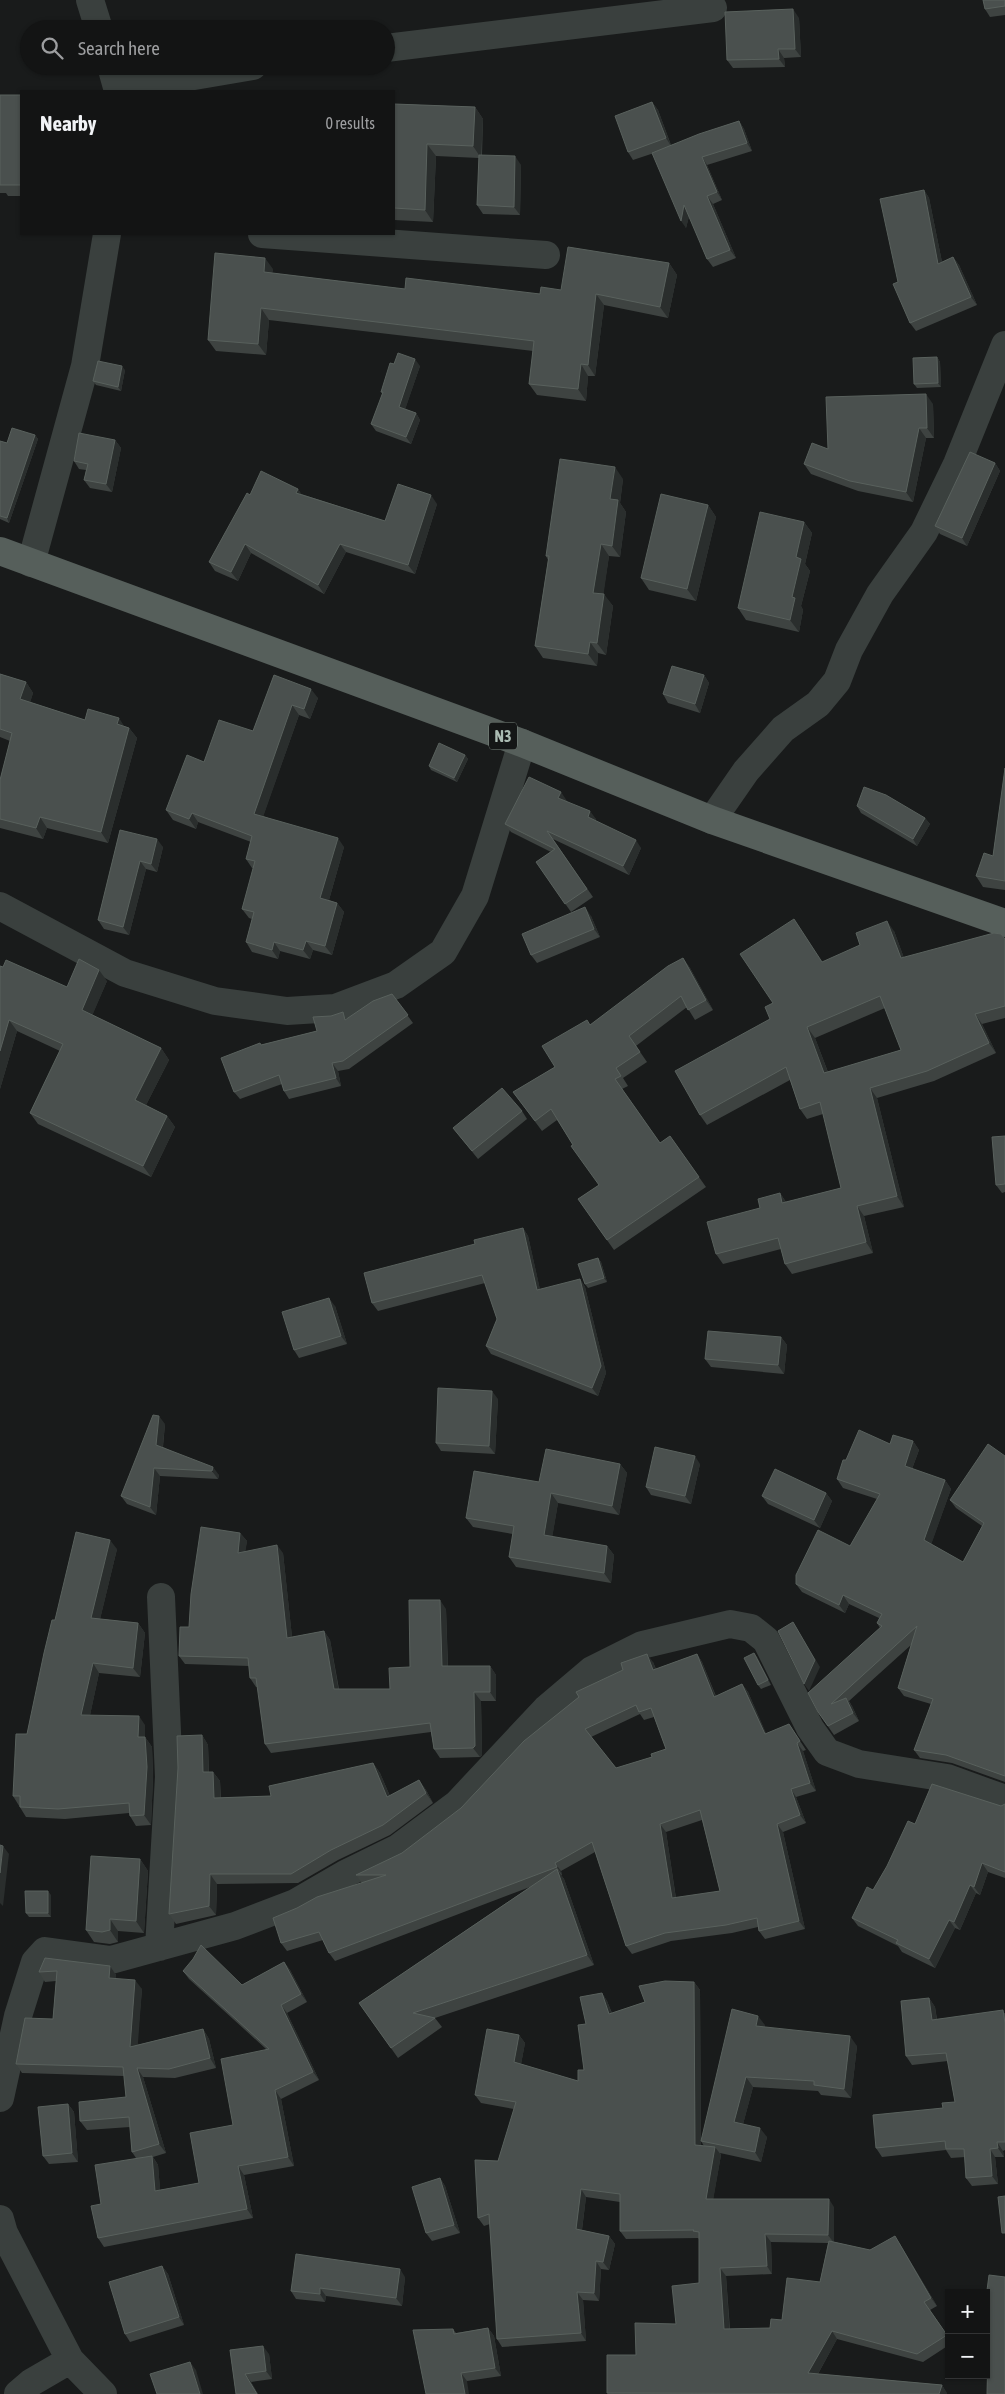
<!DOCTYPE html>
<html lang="en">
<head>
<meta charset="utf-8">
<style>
  :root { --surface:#131414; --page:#1c1d1d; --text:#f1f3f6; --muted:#9d9ea0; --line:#323334 }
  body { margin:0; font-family:"Asap Condensed",sans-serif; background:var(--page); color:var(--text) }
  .controls { position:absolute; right:15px; bottom:15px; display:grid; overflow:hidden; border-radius:0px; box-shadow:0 1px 4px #0004 }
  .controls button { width:45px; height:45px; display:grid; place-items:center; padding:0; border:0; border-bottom:1px solid var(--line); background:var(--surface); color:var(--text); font:25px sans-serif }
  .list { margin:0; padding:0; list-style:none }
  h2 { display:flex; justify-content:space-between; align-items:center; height:65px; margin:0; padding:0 20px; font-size:21px }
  h2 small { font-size:16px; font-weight:400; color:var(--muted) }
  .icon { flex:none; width:28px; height:28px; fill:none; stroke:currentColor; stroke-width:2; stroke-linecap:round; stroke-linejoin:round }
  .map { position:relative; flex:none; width:1005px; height:2394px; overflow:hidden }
  .search { position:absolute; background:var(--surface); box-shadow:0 1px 4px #0004; left:20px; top:20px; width:375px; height:55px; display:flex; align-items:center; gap:12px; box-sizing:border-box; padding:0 18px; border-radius:28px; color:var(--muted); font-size:19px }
  .panel { position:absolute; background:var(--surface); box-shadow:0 1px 4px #0004; left:20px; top:90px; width:375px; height:145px; border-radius:0px }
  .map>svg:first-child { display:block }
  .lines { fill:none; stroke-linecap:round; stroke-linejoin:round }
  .minor { stroke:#3a403e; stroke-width:28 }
  .primary { stroke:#565f5b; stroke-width:28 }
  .wall { fill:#3e4341; fill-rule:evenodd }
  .shaded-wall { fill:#2a2e2d }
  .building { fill:#4a504e; stroke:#59615d; fill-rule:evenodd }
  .labels { text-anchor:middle; stroke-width:4; stroke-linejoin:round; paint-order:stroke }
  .shield { fill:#141616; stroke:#7e8a83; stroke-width:1 }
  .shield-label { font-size:16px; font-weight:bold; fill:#abbbb2 }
</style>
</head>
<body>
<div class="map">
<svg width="1005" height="2394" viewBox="0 0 1005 2394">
  <rect width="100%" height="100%" fill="#191b1b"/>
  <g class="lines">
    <path class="minor" d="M 90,0 L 99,29
      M 386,48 L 713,8
      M 111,66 L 118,91
      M 118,89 L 253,66
      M 262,234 L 546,255
      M 31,563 L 85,366 L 107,234
      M 712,820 L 746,771 L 783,729 L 818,704 L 837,681 L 849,650 L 880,594 L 924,532 L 957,464 L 1005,345
      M 0,906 L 125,973 L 215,1001 L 287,1011 L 335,1008 L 396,985 L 443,952 L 475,896 L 522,743
      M 159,1947 L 169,1777 L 161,1597
      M 0,2098 L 18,2016 L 35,1962 L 45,1951 L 111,1960 L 235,1926 L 295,1903 L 345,1874 L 398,1848 L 457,1804 L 546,1709 L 592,1670 L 642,1645 L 730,1624 L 751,1628 L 766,1640 L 810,1728 L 827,1752 L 859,1764 L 947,1778 L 1005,1799
      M 0,2219 L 4,2233 L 70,2360
      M 18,2394 L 32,2382 L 70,2360 L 103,2394"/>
    <path class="primary" d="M 0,551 L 522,743 L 712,820 L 1005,923"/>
  </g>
  <path class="wall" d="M 1005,0 L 1005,15 L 990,17 L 985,9 Z
    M 799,18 L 801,57 L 784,58 L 785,67 L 733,68 L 727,60 Z
    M 0,95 L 21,95 L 21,196 L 8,196 L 6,193 L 0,193 Z
    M 652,102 L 658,110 L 671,145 L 739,121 L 744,129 L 752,151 L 707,165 L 722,200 L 713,204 L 736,258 L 713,267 L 707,259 L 689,216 L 686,228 L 654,153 L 633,160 L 628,152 Z
    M 394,104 L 475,107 L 483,119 L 482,155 L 521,165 L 520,215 L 483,214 L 477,205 L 479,158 L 436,156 L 433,222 L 394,220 Z
    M 924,190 L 929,198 L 942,262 L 953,257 L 959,265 L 977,305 L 916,331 L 910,323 L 898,282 Z
    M 669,263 L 677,275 L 668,318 L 604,305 L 595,376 L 588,376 L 586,401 L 537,395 L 529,384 L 533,351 L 269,320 L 266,355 L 216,351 L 208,340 L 273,269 L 272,273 L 405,289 L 540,294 L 561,290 Z
    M 937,357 L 940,362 L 941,387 L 917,388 L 914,384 Z
    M 394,364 L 420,366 L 405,409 L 416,413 L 420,420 L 411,444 L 376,431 L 371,424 L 383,394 L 381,392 Z
    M 125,370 L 121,391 L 96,385 L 93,381 Z
    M 933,404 L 934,438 L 926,438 L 913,502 L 858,491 L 811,474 L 804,464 L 828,449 Z
    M 35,435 L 38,439 L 9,523 L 0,519 L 0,441 L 7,443 Z
    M 115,440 L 121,448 L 112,492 L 90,488 L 84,480 L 86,470 L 79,469 L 74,461 Z
    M 995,463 L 1000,471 L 967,546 L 940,534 L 935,526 Z
    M 623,479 L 620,503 L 626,512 L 620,557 L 609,556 L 603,594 L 613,606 L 606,655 L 598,653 L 597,666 L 543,658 L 535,646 L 548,560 L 546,556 Z
    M 298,489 L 301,494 L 385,521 L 437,504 L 415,574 L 346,552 L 324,594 L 251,553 L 238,581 L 215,571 L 209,562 L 250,495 Z
    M 708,505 L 716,517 L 696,601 L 649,590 L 641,578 Z
    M 804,522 L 812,533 L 805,564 L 810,571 L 801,606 L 803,610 L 799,632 L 746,620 L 738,608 Z
    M 0,674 L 26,682 L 33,693 L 30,702 L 85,720 L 124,726 L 129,728 L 137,738 L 108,843 L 47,828 L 43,839 L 0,828 L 0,780 L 10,741 L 0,737 Z
    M 274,675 L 318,698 L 310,719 L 299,715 L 263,816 L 344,847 L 329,900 L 337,903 L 344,912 L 332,955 L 313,950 L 310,959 L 280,951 L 278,959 L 252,952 L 246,942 L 252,919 L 249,918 L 242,909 L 254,868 L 252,868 L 246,859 L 251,842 L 198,822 L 196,829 L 173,820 L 166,810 L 204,762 L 253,731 Z
    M 704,675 L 709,683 L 700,713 L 668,703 L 663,694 Z
    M 465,755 L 468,759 L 457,782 L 431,770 L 429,766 Z
    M 1005,768 L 1005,890 L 983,887 L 976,876 L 993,856 Z
    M 566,801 L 596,819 L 595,821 L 641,848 L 629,875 L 553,839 L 593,897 L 571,912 L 536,862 L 551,852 L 511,832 L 505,824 Z
    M 857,806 L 925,818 L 930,824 L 917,846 L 861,813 Z
    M 120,830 L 163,847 L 157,872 L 146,869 L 129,935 L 104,929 L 98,920 Z
    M 591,916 L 600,937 L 537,963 L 531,955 Z
    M 894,931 L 904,958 L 1005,939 L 1005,1018 L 982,1024 L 996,1053 L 934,1081 L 877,1098 L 904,1207 L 864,1216 L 873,1253 L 792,1274 L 785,1264 L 781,1249 L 723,1264 L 716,1254 L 760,1208 L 780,1193 L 786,1202 L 841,1188 L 823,1114 L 807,1119 L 800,1109 L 790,1080 L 707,1125 L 700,1115 L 770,1019 L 773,1003 L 823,962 ZM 885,1008 L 901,1050 L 828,1072 L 815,1038 Z
    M 683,958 L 690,968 L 713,1010 L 695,1020 L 687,1007 L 636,1046 L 647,1062 L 623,1078 L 628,1086 L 622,1089 L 660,1143 L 670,1136 L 706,1187 L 614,1250 L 578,1199 L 599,1185 L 557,1120 L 542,1131 L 513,1092 L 555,1067 L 590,1025 Z
    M 0,966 L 67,987 L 107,981 L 92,1015 L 161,1048 L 169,1060 L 146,1105 L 167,1116 L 175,1127 L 151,1177 L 38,1124 L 30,1113 L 60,1051 L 17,1031 L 0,1089 Z
    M 392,994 L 413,1023 L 349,1069 L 338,1071 L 341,1086 L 289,1099 L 284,1091 L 282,1084 L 240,1099 L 234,1092 L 261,1045 L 317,1031 L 348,1019 Z
    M 522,1111 L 527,1119 L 478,1159 L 453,1128 Z
    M 1005,1136 L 1005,1192 L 1002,1193 L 996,1185 Z
    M 523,1228 L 528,1236 L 540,1290 L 580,1279 L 585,1287 L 606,1373 L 598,1396 L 491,1354 L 486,1346 L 497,1319 L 485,1283 L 378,1311 L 372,1303 L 475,1244 Z
    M 598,1258 L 601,1262 L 607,1282 L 588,1288 L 585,1284 Z
    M 335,1306 L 347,1344 L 299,1358 L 294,1350 Z
    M 781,1337 L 787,1345 L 784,1374 L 711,1367 L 705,1359 Z
    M 498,1399 L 495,1454 L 441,1451 L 436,1443 Z
    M 165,1424 L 163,1447 L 219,1475 L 218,1479 L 160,1476 L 156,1515 L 127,1504 L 121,1496 Z
    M 913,1441 L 919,1450 L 912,1469 L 945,1480 L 951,1489 L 931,1544 L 963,1562 L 982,1526 L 956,1508 L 950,1500 L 1005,1456 L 1005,1782 L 952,1763 L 920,1758 L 914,1750 L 931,1704 L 904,1696 L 898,1688 L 911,1645 L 849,1701 L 852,1706 L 859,1721 L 834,1735 L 818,1712 L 880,1628 L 877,1623 L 879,1618 L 849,1604 L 845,1613 L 802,1592 L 796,1584 L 850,1546 L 877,1499 L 843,1488 L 837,1479 L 846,1460 L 890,1444 Z
    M 620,1464 L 627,1473 L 619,1515 L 558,1503 L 552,1537 L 607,1546 L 614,1555 L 611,1583 L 516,1567 L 509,1557 L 513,1534 L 473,1527 L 466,1518 L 539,1482 Z
    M 700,1464 L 691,1504 L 651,1495 L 646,1487 Z
    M 826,1493 L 832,1501 L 820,1528 L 768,1504 L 762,1496 Z
    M 240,1533 L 247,1541 L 245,1551 L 283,1553 L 292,1637 L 324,1631 L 330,1640 L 339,1689 L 390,1689 L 410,1667 L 446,1609 L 448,1666 L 490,1666 L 496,1675 L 496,1701 L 481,1701 L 482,1755 L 480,1757 L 440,1758 L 434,1749 L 431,1732 L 271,1753 L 265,1744 L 258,1687 L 256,1687 L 250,1678 L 249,1666 L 185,1664 L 179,1656 L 189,1627 Z
    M 117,1549 L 100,1619 L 138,1623 L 145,1633 L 140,1677 L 99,1673 L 90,1715 L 145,1725 L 145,1737 L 152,1747 L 153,1777 L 151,1825 L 136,1826 L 130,1816 L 129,1813 L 65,1819 L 26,1817 L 13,1796 L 27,1734 L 55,1620 Z
    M 754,1653 L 757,1657 L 771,1685 L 761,1689 L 758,1685 Z
    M 697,1654 L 702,1662 L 716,1696 L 742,1684 L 748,1692 L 766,1734 L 789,1724 L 806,1750 L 803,1751 L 816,1791 L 796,1797 L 806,1823 L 783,1832 L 805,1929 L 765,1939 L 759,1931 L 758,1927 L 732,1933 L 671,1941 L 632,1954 L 626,1946 L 595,1852 L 561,1871 L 562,1875 L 561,1875 L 564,1879 L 594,1965 L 435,2018 L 442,2027 L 398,2058 L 359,2003 L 530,1887 L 335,1961 L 329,1953 L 323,1940 L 287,1951 L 281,1943 L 362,1883 L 356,1875 L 402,1853 L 653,1662 L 656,1669 ZM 640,1714 L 644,1720 L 654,1717 L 666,1749 L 652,1757 L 616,1768 L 591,1737 ZM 702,1820 L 720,1891 L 676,1898 L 666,1832 Z
    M 202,1735 L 208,1745 L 209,1772 L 213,1772 L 220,1781 L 221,1798 L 271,1796 L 373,1763 L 380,1773 L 390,1796 L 419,1780 L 426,1790 L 433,1803 L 390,1835 L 338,1860 L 298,1883 L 217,1884 L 216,1915 L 176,1924 L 169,1914 Z
    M 1005,1804 L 1005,1878 L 988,1872 L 980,1895 L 976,1893 L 960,1930 L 955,1928 L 935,1968 L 902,1952 L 898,1946 L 858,1926 L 852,1918 L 873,1890 L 915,1824 L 1001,1806 Z
    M 140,1859 L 148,1871 L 144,1933 L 118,1931 L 118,1942 L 110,1944 L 94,1942 L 86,1930 Z
    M 51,1895 L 51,1917 L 29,1917 L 26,1913 Z
    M 284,1962 L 290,1970 L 307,2002 L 287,2013 L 319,2080 L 281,2099 L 294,2166 L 244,2175 L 253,2218 L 104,2247 L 98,2238 L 101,2204 L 136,2158 L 132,2152 L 130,2127 L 87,2130 L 80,2121 L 126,2097 L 124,2076 L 22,2073 L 16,2064 L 53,2019 L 56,1981 L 45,1982 L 39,1972 L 110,1966 L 116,1975 L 116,1979 L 142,1989 L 137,2045 L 203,2029 L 209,2039 L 216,2068 L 175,2078 L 143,2077 L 166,2153 L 153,2157 L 158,2165 L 160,2190 L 199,2183 L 233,2125 L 266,2049 L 189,1979 L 183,1971 L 242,1985 Z
    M 694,1982 L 700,1990 L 701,2145 L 704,2146 L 701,2141 L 765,2025 L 765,2027 L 857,2046 L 851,2098 L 821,2095 L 818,2091 L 753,2087 L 743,2124 L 767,2137 L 761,2162 L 720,2153 L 721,2155 L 713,2199 L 834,2207 L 834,2242 L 870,2250 L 900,2244 L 937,2306 L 930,2310 L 949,2338 L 949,2345 L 923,2362 L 837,2339 L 818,2374 L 942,2385 L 947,2394 L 608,2394 L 607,2393 L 636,2355 L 676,2324 L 699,2283 L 699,2239 L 698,2238 L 626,2239 L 620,2231 L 620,2202 L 586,2197 L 582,2230 L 609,2236 L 615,2244 L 609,2270 L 601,2269 L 599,2301 L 583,2300 L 586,2341 L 502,2347 L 497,2339 L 490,2224 L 484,2226 L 478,2218 L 498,2161 L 514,2109 L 481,2103 L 475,2095 L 519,2035 L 525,2043 L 521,2064 L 578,2081 L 584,2070 L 586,2024 L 602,1993 L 607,2001 L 612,2013 L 645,2002 ZM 771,2242 L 828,2243 L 820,2282 L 782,2320 L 770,2328 L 730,2329 L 726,2276 L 772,2274 Z
    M 929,1998 L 935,2007 L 937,2019 L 1005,2013 L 1005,2150 L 1003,2151 L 1004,2157 L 995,2157 L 998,2184 L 972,2186 L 966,2178 L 965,2157 L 951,2158 L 946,2150 L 882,2157 L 876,2148 L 943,2108 L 955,2102 L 948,2061 L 912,2065 L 906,2056 Z
    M 68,2104 L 74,2112 L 78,2162 L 49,2164 L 43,2156 Z
    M 440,2178 L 445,2186 L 460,2233 L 432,2241 L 426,2233 Z
    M 162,2266 L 168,2274 L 184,2325 L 130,2342 L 125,2334 Z
    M 405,2277 L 402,2306 L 326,2296 L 325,2302 L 296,2299 L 291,2291 Z
    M 1005,2277 L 988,2362 L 986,2360 L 986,2298 Z
    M 488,2328 L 494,2336 L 501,2376 L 467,2381 L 426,2394 L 453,2329 L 456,2333 Z
    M 230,2350 L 269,2354 L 272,2379 L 251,2382 L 258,2394 L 236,2394 Z"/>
  <path class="shaded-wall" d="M 793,9 L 799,18 L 801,57 L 795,49 Z
    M 778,49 L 784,58 L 785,67 L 779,59 Z
    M 652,102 L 658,110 L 671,146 L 666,138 Z
    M 475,107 L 483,119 L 481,158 L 473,146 Z
    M 739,121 L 744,129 L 752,151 L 747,143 Z
    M 427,144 L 436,156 L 433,222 L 425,210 Z
    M 515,156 L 521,165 L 520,215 L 514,207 Z
    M 702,157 L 707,165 L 722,200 L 717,192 Z
    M 924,190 L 929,198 L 944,272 L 938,264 Z
    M 707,196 L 713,204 L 736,258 L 730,250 Z
    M 684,205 L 690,213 L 686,228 L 681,221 Z
    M 953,257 L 959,265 L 977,305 L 971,297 Z
    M 265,258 L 273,269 L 271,283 L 264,272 Z
    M 669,263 L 677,275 L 668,318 L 660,307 Z
    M 596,294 L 604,305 L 595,376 L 588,365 Z
    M 261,308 L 269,320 L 266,355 L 258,344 Z
    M 937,357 L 940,362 L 941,387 L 938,383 Z
    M 415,359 L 420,366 L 404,413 L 399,407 Z
    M 581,364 L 588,376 L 586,401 L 578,389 Z
    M 122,366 L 125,370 L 121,391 L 118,387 Z
    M 926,394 L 933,404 L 934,438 L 927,428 Z
    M 416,413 L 420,420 L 411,444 L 406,437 Z
    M 919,428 L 926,438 L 913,502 L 906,492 Z
    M 35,435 L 38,439 L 9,523 L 7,518 Z
    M 115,440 L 121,448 L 112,492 L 106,484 Z
    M 995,463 L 1000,471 L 967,546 L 962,538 Z
    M 615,467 L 623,479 L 620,503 L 626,512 L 620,557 L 612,546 L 610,499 Z
    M 298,489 L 304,498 L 296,493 Z
    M 431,495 L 437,504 L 415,574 L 408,565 Z
    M 708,505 L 716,517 L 696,601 L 687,589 Z
    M 804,522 L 812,533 L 805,564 L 810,571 L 801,606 L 803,610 L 799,632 L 790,620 L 796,557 Z
    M 245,544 L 251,553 L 238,581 L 231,572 Z
    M 340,544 L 346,552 L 324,594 L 318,585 Z
    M 601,544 L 609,556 L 602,605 L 593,593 Z
    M 604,594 L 613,606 L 606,655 L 597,643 Z
    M 590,642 L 598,653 L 597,666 L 588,654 Z
    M 704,675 L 709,683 L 700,713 L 695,704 Z
    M 26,682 L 33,693 L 28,710 L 20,699 Z
    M 311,689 L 318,698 L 310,719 L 304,709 Z
    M 292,705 L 299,715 L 261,823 L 254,814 Z
    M 119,718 L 126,729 L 117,724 Z
    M 129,728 L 137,738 L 108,843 L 101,832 Z
    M 465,755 L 468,759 L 457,782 L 454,778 Z
    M 561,792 L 567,801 L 564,806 L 558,798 Z
    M 590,811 L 596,819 L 594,825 L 588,817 Z
    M 192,813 L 198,822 L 196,829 L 189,819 Z
    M 40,817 L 47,828 L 43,839 L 36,828 Z
    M 925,818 L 930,824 L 917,846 L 913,839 Z
    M 338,838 L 344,847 L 327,907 L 320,898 Z
    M 157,839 L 163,847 L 157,872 L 151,864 Z
    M 636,840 L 641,848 L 629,875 L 623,866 Z
    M 140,861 L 146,869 L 129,935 L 123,927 Z
    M 337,903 L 344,912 L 332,955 L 325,946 Z
    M 585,907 L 591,916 L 600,937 L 594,929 Z
    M 887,921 L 894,931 L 908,969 L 901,958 Z
    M 306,941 L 313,950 L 310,959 L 303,950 Z
    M 274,942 L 280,951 L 278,959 L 272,950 Z
    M 683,958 L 690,968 L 713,1010 L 706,1000 Z
    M 99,970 L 107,981 L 90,1021 L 82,1010 Z
    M 975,1014 L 982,1024 L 996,1053 L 989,1043 Z
    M 9,1020 L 17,1031 L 0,1089 L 0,1051 Z
    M 807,1027 L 815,1038 L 832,1083 L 824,1073 Z
    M 161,1048 L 169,1060 L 143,1111 L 135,1100 Z
    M 332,1063 L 338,1071 L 341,1086 L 336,1078 Z
    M 870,1088 L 877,1098 L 904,1207 L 897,1196 Z
    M 167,1116 L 175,1127 L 151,1177 L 143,1166 Z
    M 780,1193 L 787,1204 L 782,1203 Z
    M 857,1206 L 864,1216 L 873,1253 L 866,1242 Z
    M 523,1228 L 528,1236 L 542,1298 L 537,1290 Z
    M 598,1258 L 601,1262 L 607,1282 L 604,1278 Z
    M 580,1279 L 585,1287 L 606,1373 L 598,1396 L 592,1388 Z
    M 329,1298 L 335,1306 L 347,1344 L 341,1336 Z
    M 781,1337 L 787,1345 L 784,1374 L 778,1365 Z
    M 492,1391 L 498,1399 L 495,1454 L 489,1446 Z
    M 159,1416 L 165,1424 L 162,1453 L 156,1445 Z
    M 913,1441 L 919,1450 L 910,1474 L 905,1466 Z
    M 695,1456 L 700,1464 L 691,1504 L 685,1496 Z
    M 620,1464 L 627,1473 L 619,1515 L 612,1506 Z
    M 213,1467 L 219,1475 L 218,1479 L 212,1471 Z
    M 154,1468 L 160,1476 L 156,1515 L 150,1507 Z
    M 945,1480 L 951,1489 L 930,1548 L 924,1540 Z
    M 551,1493 L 558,1503 L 551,1545 L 544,1535 Z
    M 826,1493 L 832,1501 L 820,1528 L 814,1520 Z
    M 240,1533 L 247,1541 L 244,1562 L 238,1553 Z
    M 110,1540 L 117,1549 L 98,1628 L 91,1618 Z
    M 277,1545 L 283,1553 L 293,1646 L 287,1638 Z
    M 607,1546 L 614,1555 L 611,1583 L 604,1573 Z
    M 843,1595 L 849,1604 L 845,1613 L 839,1605 Z
    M 440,1600 L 446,1609 L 448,1675 L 442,1666 Z
    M 793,1622 L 820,1667 L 809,1691 L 804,1684 Z
    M 138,1623 L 145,1633 L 140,1677 L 133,1668 Z
    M 324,1631 L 330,1640 L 340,1698 L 334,1689 Z
    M 754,1653 L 757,1657 L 771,1685 L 768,1680 Z
    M 647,1654 L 653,1662 L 659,1678 L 653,1670 Z
    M 697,1654 L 702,1662 L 719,1705 L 714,1697 Z
    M 93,1663 L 99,1673 L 88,1725 L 81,1715 Z
    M 490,1666 L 496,1675 L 496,1701 L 490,1692 Z
    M 742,1684 L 748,1692 L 770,1742 L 765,1734 Z
    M 474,1692 L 481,1701 L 482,1755 L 480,1757 L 473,1748 Z
    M 846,1698 L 852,1706 L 859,1721 L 853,1713 Z
    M 139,1716 L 145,1725 L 145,1737 L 152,1747 L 153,1777 L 151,1825 L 144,1815 L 138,1737 Z
    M 202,1735 L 208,1745 L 209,1782 L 203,1772 Z
    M 797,1743 L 803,1751 L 816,1791 L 810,1783 Z
    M 373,1763 L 380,1773 L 394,1806 L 387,1797 Z
    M 213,1772 L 220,1781 L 221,1808 L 214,1798 Z
    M 419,1780 L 426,1790 L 433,1803 L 426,1793 Z
    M 791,1789 L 796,1797 L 806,1823 L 800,1815 Z
    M 660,1824 L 666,1832 L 677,1906 L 672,1898 Z
    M 777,1824 L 783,1832 L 805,1929 L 799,1921 Z
    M 3,1846 L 9,1854 L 3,1906 L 0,1903 L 0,1873 Z
    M 140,1859 L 148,1871 L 144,1933 L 136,1921 Z
    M 555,1863 L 561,1871 L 562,1875 L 557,1867 Z
    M 982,1863 L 988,1872 L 980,1895 L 974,1887 Z
    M 557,1869 L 564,1879 L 594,1965 L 587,1955 Z
    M 210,1874 L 217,1884 L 216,1915 L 209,1906 Z
    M 970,1885 L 976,1893 L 960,1930 L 954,1922 Z
    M 48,1891 L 51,1895 L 51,1917 L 48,1913 Z
    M 110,1919 L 118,1931 L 118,1942 L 110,1930 Z
    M 949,1920 L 955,1928 L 935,1968 L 929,1959 Z
    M 284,1962 L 290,1970 L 307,2002 L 301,1994 Z
    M 110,1966 L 116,1975 L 116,1987 L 109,1978 Z
    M 135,1980 L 142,1989 L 137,2056 L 130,2047 Z
    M 694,1982 L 700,1990 L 701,2153 L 695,2145 Z
    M 602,1993 L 607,2001 L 615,2022 L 609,2014 Z
    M 929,1998 L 935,2007 L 938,2029 L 932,2020 Z
    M 281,2005 L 287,2013 L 319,2080 L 313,2072 Z
    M 758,2016 L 765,2025 L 763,2036 L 756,2026 Z
    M 203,2029 L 209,2039 L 216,2068 L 210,2058 Z
    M 519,2035 L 525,2043 L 520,2070 L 514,2062 Z
    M 850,2036 L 857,2046 L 851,2098 L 844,2089 Z
    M 137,2068 L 143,2077 L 166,2153 L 159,2144 Z
    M 746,2077 L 753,2087 L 741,2132 L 734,2122 Z
    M 275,2090 L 281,2099 L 294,2166 L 288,2157 Z
    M 68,2104 L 74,2112 L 78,2162 L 72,2153 Z
    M 760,2128 L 767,2137 L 761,2162 L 755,2152 Z
    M 997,2142 L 1003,2151 L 1004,2157 L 998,2148 Z
    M 715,2147 L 721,2155 L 712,2207 L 706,2199 Z
    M 990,2149 L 995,2157 L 998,2184 L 992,2176 Z
    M 152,2156 L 158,2165 L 161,2199 L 155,2191 Z
    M 238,2166 L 244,2175 L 253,2218 L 247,2209 Z
    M 440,2178 L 445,2186 L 460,2233 L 454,2225 Z
    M 581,2189 L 586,2197 L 581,2237 L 576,2229 Z
    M 829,2199 L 834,2207 L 834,2243 L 828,2235 Z
    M 765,2234 L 771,2242 L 772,2274 L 767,2266 Z
    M 609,2236 L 615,2244 L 609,2270 L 603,2262 Z
    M 895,2236 L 900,2244 L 937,2306 L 931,2298 Z
    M 596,2261 L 601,2269 L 599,2301 L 594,2293 Z
    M 162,2266 L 168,2274 L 184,2325 L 179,2317 Z
    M 720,2268 L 726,2276 L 730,2337 L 724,2329 Z
    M 400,2269 L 405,2277 L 402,2306 L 396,2298 Z
    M 320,2288 L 326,2296 L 325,2302 L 320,2294 Z
    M 577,2292 L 583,2300 L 586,2341 L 581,2333 Z
    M 488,2328 L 494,2336 L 501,2376 L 495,2368 Z
    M 832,2331 L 837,2339 L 814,2381 L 808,2373 Z
    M 263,2346 L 269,2354 L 272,2379 L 266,2371 Z
    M 190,2362 L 196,2370 L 203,2394 L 200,2394 Z
    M 461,2373 L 467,2381 L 469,2394 L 465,2394 Z
    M 245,2374 L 251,2382 L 258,2394 L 257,2394 Z
    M 942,2385 L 947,2393 L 947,2394 L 939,2394 Z"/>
  <path class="building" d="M 983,0 L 1005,0 L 1005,6 L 985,9 Z
    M 793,9 L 795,49 L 778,49 L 779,59 L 727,60 L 725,12 Z
    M 0,95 L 21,95 L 21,185 L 0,185 Z
    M 652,102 L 666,138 L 628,152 L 615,116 Z
    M 394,104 L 475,107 L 473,146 L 427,144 L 425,210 L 394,208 Z
    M 739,121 L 747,143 L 702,157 L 717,192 L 707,196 L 730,250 L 707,259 L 684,205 L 681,221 L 652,153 L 699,134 Z
    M 479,155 L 515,156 L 514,207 L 477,205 Z
    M 924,190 L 938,264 L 953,257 L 971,297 L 910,323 L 893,284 L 898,282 L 880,199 Z
    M 568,247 L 669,263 L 660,307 L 596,294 L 588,365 L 581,364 L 578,389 L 529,384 L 534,341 L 261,308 L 258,344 L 208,340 L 215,253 L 265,258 L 264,272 L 405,289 L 406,278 L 540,294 L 541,287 L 561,290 Z
    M 398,353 L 415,359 L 399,407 L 416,413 L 406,437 L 371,424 L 383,392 L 381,392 L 390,363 L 394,364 Z
    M 937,357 L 938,383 L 914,384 L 913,358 Z
    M 98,361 L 122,366 L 118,387 L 93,381 Z
    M 926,394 L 927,428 L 919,428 L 906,492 L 850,481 L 804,464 L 812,443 L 828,449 L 826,397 Z
    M 12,428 L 35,435 L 7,518 L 0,516 L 0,441 L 7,443 Z
    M 79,433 L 115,440 L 106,484 L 84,480 L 88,464 L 74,461 Z
    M 970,452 L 995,463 L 962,538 L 935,526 Z
    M 560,459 L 615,467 L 610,499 L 618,500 L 612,546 L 601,544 L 593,593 L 604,594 L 597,643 L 590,642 L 588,654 L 535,646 L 549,556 L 546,556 Z
    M 261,471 L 298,489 L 296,493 L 385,521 L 398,484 L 431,495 L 408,565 L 340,544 L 318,585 L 245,544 L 231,572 L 209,562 L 247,493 L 250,495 Z
    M 661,494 L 708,505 L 687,589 L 641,578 Z
    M 760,512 L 804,522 L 796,557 L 801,559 L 792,597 L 795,598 L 790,620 L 738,608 Z
    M 672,666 L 704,675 L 695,704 L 663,694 Z
    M 0,674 L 26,682 L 20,699 L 85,720 L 88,709 L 119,718 L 117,724 L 129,728 L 101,832 L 40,817 L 36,828 L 0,819 L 0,780 L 12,733 L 0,729 Z
    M 274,675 L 311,689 L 304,709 L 292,705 L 254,814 L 338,838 L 320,898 L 337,903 L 325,946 L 306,941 L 303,950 L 274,942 L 272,950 L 246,942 L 254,912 L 242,909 L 255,861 L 246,859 L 252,836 L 192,813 L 189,819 L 166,810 L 187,755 L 204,762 L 219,720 L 253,731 Z
    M 439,743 L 465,755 L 454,778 L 429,766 Z
    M 1005,768 L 1005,881 L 976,876 L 984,853 L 993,856 Z
    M 529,777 L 561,792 L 558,798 L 590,811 L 588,817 L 636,840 L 623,866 L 547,831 L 587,889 L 565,904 L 536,862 L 555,849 L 505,824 Z
    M 864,787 L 886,795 L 925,818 L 913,839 L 857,806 Z
    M 120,830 L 157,839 L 151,864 L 140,861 L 123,927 L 98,920 Z
    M 585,907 L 594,929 L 531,955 L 522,934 Z
    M 794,919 L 822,962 L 860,945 L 856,933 L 887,921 L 901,958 L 994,933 L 1001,934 L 1005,939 L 1005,1006 L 975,1014 L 989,1043 L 927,1071 L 870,1088 L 897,1196 L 857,1206 L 866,1242 L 785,1264 L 778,1238 L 716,1254 L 707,1222 L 760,1208 L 758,1199 L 780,1193 L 782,1203 L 841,1188 L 820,1102 L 800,1109 L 786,1067 L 700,1115 L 675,1071 L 770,1019 L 765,1007 L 773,1003 L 740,954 ZM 880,996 L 901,1050 L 824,1073 L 807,1027 Z
    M 683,958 L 706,1000 L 688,1010 L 681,996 L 629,1036 L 640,1052 L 616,1068 L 621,1076 L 615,1079 L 660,1143 L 670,1136 L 699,1177 L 607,1240 L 578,1199 L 599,1185 L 571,1146 L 573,1145 L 551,1109 L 535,1121 L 513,1092 L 555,1067 L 542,1046 L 587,1020 L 590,1025 L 668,966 Z
    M 79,959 L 99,970 L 82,1010 L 161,1048 L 135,1100 L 167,1116 L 143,1166 L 30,1113 L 63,1044 L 9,1020 L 0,1051 L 0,966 L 3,967 L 6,960 L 67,987 Z
    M 392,994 L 408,1015 L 343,1061 L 332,1063 L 336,1078 L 284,1091 L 279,1075 L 234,1092 L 221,1058 L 260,1043 L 261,1045 L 317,1031 L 313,1017 L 331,1016 L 343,1012 L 345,1020 L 373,1001 Z
    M 502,1088 L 522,1111 L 472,1151 L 453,1128 Z
    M 1005,1136 L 1005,1184 L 996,1185 L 992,1137 Z
    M 523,1228 L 537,1290 L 580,1279 L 601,1366 L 592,1388 L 486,1346 L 497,1319 L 482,1275 L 372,1303 L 364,1273 L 475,1244 L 474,1240 Z
    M 598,1258 L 604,1278 L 585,1284 L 578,1264 Z
    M 329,1298 L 341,1336 L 294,1350 L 282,1312 Z
    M 708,1331 L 781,1337 L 778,1365 L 705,1359 Z
    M 438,1388 L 492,1391 L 489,1446 L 436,1443 Z
    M 153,1415 L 159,1416 L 156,1445 L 213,1467 L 212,1471 L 154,1468 L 150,1507 L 121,1496 Z
    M 859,1430 L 890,1444 L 893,1435 L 913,1441 L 905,1466 L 945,1480 L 924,1540 L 963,1562 L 984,1523 L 950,1500 L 988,1444 L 1005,1456 L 1005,1776 L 946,1755 L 914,1750 L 933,1699 L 898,1688 L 917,1626 L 831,1704 L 846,1698 L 853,1713 L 828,1726 L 818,1712 L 808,1693 L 882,1626 L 877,1623 L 882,1614 L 843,1595 L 839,1605 L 796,1584 L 796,1575 L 818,1530 L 850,1546 L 880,1494 L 837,1479 L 843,1460 L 846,1460 Z
    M 655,1447 L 695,1456 L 685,1496 L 646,1487 Z
    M 546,1449 L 620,1464 L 612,1506 L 551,1493 L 544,1535 L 607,1546 L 604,1573 L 509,1557 L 514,1526 L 466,1518 L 474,1471 L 539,1482 Z
    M 775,1469 L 826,1493 L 814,1520 L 762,1496 Z
    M 201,1527 L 240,1533 L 238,1553 L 277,1545 L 287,1638 L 324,1631 L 334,1689 L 390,1689 L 389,1668 L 410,1667 L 409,1600 L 440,1600 L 442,1666 L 490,1666 L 490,1692 L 474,1692 L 475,1746 L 473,1748 L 434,1749 L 430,1723 L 265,1744 L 256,1678 L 250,1678 L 248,1658 L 179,1656 L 180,1627 L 189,1627 L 191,1594 Z
    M 76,1532 L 110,1540 L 91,1618 L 138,1623 L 133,1668 L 93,1663 L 81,1715 L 139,1716 L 138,1737 L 145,1737 L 147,1767 L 144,1815 L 130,1816 L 129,1803 L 58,1809 L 20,1807 L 20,1796 L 13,1796 L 16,1734 L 27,1734 L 44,1653 L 52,1620 L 55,1620 Z
    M 793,1622 L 815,1660 L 804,1684 L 778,1631 Z
    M 754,1653 L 768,1680 L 758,1685 L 744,1658 Z
    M 647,1654 L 653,1670 L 697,1654 L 714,1697 L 742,1684 L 765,1734 L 789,1724 L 800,1741 L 797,1743 L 810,1783 L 791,1789 L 800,1815 L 777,1824 L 799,1921 L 759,1931 L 757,1918 L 726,1925 L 665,1933 L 626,1946 L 592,1842 L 555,1863 L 557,1867 L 329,1953 L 319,1932 L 281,1943 L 273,1918 L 297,1908 L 317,1897 L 386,1875 L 356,1875 L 402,1853 L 461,1808 L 524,1741 L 579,1697 L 576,1692 L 623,1670 L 621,1663 ZM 636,1705 L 639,1712 L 651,1708 L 666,1749 L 651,1754 L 652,1757 L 616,1768 L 585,1729 ZM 700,1810 L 720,1891 L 672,1898 L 660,1824 Z
    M 202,1735 L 203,1772 L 213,1772 L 214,1798 L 271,1796 L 269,1786 L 373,1763 L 387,1797 L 419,1780 L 426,1793 L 383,1825 L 331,1850 L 291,1874 L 210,1874 L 209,1906 L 169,1914 L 178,1768 L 177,1736 Z
    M 932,1784 L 1001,1806 L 1005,1804 L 1005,1872 L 982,1863 L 974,1887 L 970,1885 L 954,1922 L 949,1920 L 929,1959 L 896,1943 L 898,1940 L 852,1918 L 867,1887 L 873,1890 L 887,1866 L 908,1821 L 915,1824 Z
    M 0,1845 L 3,1846 L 0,1873 Z
    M 91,1856 L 140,1859 L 136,1921 L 110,1919 L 110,1930 L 102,1932 L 86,1930 Z
    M 557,1869 L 587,1955 L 413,2013 L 435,2018 L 391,2048 L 359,2003 Z
    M 25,1891 L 48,1891 L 48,1913 L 26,1913 Z
    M 201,1945 L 242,1985 L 284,1962 L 301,1994 L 281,2005 L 313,2072 L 275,2090 L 288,2157 L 238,2166 L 247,2209 L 98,2238 L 91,2206 L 101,2204 L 95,2165 L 152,2156 L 155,2191 L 199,2183 L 190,2133 L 233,2125 L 221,2059 L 269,2049 L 183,1971 L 193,1959 Z
    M 45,1958 L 110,1966 L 109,1978 L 135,1980 L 130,2047 L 203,2029 L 210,2058 L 169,2069 L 137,2068 L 159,2144 L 132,2152 L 129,2117 L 80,2121 L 79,2102 L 126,2097 L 123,2067 L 16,2064 L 25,2018 L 53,2019 L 57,1971 L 39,1972 Z
    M 665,1981 L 694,1982 L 695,2145 L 715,2147 L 706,2199 L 829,2199 L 828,2235 L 765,2234 L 767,2266 L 720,2268 L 724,2329 L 770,2328 L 771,2319 L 782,2320 L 787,2278 L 820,2282 L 829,2241 L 870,2250 L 895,2236 L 931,2298 L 924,2302 L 947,2335 L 917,2354 L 832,2331 L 808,2373 L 942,2385 L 939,2394 L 607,2393 L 607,2355 L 636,2355 L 635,2323 L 676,2324 L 672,2286 L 699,2283 L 699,2232 L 693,2231 L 694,2230 L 620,2231 L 620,2194 L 581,2189 L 576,2229 L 609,2236 L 603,2262 L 596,2261 L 594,2293 L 577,2292 L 581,2333 L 497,2339 L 489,2214 L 478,2218 L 475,2160 L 498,2161 L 516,2102 L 475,2095 L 487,2029 L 519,2035 L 514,2062 L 578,2081 L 578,2070 L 584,2070 L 578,2025 L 586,2024 L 580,1997 L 602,1993 L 609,2014 L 645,2002 L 639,1986 Z
    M 929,1998 L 932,2020 L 1003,2010 L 1005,2023 L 1005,2142 L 997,2142 L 998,2148 L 990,2149 L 992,2176 L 966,2178 L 964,2149 L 946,2149 L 945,2141 L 876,2148 L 873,2115 L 943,2108 L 942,2103 L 955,2102 L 946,2053 L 906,2056 L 901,2001 Z
    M 732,2009 L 758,2016 L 756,2026 L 850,2036 L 844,2089 L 814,2085 L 814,2081 L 746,2077 L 734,2122 L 760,2128 L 755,2152 L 701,2141 Z
    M 68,2104 L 72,2153 L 43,2156 L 38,2107 Z
    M 440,2178 L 454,2225 L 426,2233 L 412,2187 Z
    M 1005,2196 L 1005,2233 L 1002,2233 L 998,2197 Z
    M 296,2254 L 400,2269 L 396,2298 L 320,2288 L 320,2294 L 291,2291 Z
    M 162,2266 L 179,2317 L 125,2334 L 109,2282 Z
    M 989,2275 L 1005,2277 L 1005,2394 L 987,2394 L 988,2352 L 986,2352 L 986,2298 Z
    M 488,2328 L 495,2368 L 461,2373 L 465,2394 L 426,2394 L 413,2330 L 453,2329 L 454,2334 Z
    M 263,2346 L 266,2371 L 245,2374 L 257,2394 L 236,2394 L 230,2350 Z
    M 190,2362 L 200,2394 L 157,2394 L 150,2374 Z"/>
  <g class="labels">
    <rect class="shield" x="489" y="722.5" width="28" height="27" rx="4"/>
    <g class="shield-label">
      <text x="503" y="742">N3</text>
    </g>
  </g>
</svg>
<div class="controls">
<button>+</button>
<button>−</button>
</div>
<div class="search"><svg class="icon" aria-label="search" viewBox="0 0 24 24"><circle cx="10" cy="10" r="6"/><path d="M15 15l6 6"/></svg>Search here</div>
<section class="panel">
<h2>Nearby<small>0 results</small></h2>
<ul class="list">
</ul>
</section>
</div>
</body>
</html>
